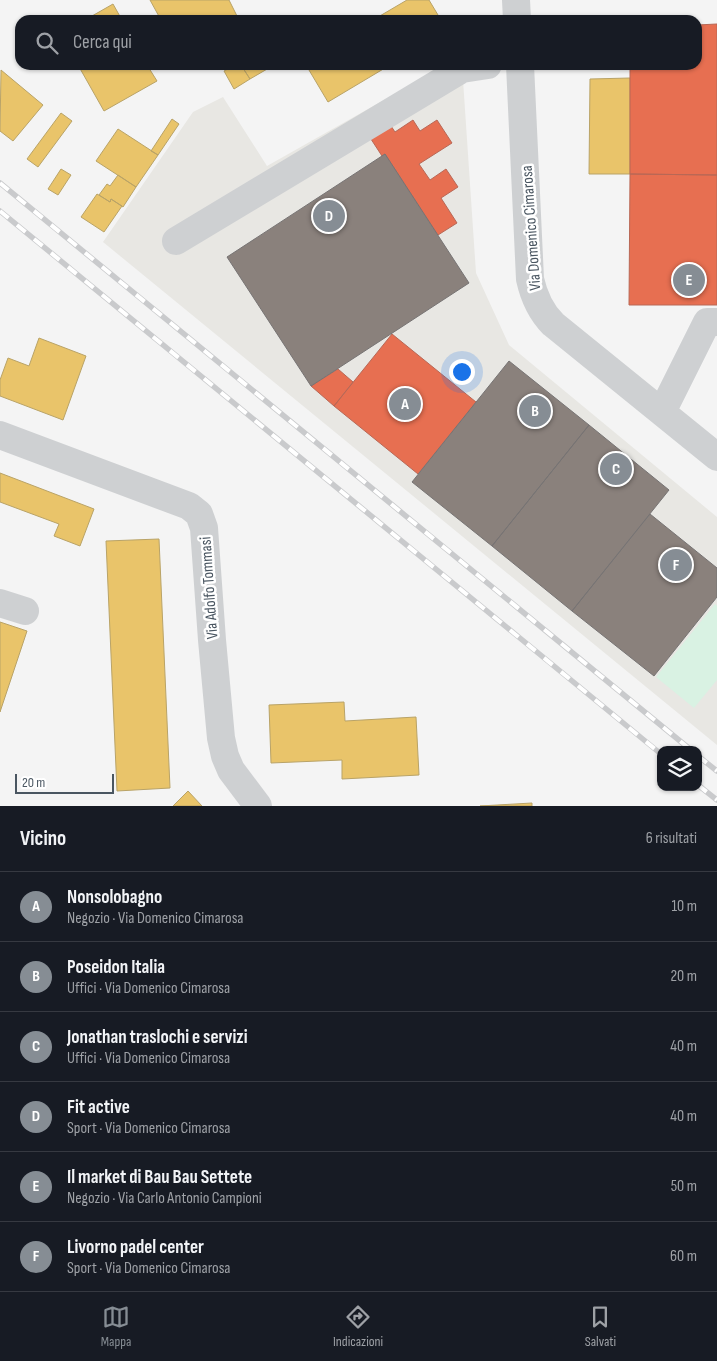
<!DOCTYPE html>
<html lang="it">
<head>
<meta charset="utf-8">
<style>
  :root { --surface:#171b24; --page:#20242c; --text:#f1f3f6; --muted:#9ea1a6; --line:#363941; --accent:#868d94 }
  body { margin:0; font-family:"Sofia Sans Condensed",sans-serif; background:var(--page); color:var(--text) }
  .controls { position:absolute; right:15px; bottom:15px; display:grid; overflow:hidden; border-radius:10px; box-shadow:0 1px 4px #0004 }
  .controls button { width:45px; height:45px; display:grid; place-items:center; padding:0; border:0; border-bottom:1px solid var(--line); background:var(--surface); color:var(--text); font:25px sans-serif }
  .scale { position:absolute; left:15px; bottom:12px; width:99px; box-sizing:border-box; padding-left:5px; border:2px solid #4a5661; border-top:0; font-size:14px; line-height:18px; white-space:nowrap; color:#4a5661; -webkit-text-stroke:4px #fff; paint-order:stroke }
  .you { position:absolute; left:461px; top:371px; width:18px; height:18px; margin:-12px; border:4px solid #fff; border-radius:50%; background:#1a73e8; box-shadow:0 0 0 8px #1a73e833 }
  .badge { display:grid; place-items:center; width:32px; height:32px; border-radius:50%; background:var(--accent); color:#fff; font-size:16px; font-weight:700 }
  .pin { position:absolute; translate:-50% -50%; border:2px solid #fff; box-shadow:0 1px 5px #0006 }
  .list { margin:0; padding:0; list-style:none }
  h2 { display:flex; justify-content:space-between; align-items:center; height:65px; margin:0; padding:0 20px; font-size:21px }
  h2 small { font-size:16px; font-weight:400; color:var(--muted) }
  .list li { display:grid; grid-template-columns:32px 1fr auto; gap:15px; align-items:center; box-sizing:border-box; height:70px; padding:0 20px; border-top:1px solid var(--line) }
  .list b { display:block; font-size:19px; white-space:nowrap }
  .list p { margin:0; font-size:16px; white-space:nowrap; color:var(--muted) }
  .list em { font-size:16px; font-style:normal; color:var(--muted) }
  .icon { flex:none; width:28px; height:28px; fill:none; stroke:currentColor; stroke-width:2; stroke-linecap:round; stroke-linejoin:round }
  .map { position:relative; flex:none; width:717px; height:806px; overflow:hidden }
  .search { position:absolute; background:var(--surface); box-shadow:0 1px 4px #0004; left:15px; right:15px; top:15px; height:55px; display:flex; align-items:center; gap:12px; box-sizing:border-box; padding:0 18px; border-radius:15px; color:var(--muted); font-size:19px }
  .sheet { height:485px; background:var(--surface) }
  nav { display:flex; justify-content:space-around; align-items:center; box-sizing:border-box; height:70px; border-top:1px solid var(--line); background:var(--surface); font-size:14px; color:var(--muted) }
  nav a { display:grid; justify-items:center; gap:2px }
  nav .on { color:var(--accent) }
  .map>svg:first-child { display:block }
  .commercial { fill:#e8e7e3 }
  .green { fill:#d9f2e3 }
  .homes { fill:#e9c46a; stroke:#b9a367 }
  .shops { fill:#e76f51; stroke:#b86856 }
  .industry { fill:#8a817c; stroke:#777474 }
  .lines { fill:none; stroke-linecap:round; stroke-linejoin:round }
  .minor { stroke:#ced0d2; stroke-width:28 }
  .rail-casing { stroke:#c9cacc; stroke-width:5.5 }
  .rail { stroke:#fff; stroke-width:4; stroke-dasharray:11; stroke-linecap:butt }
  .labels { text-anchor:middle; stroke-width:5; stroke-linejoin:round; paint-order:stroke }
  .street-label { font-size:16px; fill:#4a5661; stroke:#fff }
</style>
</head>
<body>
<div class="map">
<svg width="717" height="806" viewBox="0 0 717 806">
  <rect width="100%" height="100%" fill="#f4f4f4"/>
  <path class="commercial" d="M 446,65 L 462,65 L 476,273 L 509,345 L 717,517 L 717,745 L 103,242 L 193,112 L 223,97 L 267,166 Z"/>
  <path class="green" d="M 715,604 L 717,606 L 717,680 L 694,708 L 656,677 Z"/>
  <path class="homes" d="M 150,0 L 229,0 L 239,20 L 161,20 Z
    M 407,0 L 429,0 L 441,20 L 373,20 Z
    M 113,4 L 122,20 L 85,20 Z
    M 78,65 L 147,65 L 157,81 L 104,111 Z
    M 235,65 L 241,65 L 250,79 L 234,89 L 224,71 Z
    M 241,65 L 274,65 L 250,79 Z
    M 306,65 L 390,65 L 328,102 Z
    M 1,70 L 43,105 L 13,141 L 0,131 Z
    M 630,78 L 630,174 L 589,174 L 590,79 Z
    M 61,113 L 72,121 L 38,167 L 27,159 Z
    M 172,119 L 179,124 L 158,155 L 151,151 Z
    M 118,129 L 158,155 L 136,187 L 96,161 Z
    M 61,169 L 71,175 L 58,195 L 48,189 Z
    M 118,175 L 136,187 L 123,207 L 111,199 L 110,202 L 99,195 L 107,184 L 110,186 Z
    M 97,194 L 110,202 L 111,199 L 122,206 L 104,232 L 81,217 Z
    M 39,338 L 86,356 L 63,420 L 0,396 L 0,380 L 8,358 L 29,366 Z
    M 0,473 L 94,509 L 80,546 L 54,536 L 59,524 L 0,502 Z
    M 159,539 L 170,788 L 117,791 L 106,541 Z
    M 0,622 L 27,631 L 0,712 Z
    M 344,702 L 345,721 L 416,717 L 419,775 L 342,779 L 342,760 L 271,763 L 269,705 Z
    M 188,791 L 202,806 L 173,806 Z
    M 532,803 L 532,806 L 480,806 Z"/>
  <path class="shops" d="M 717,24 L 717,175 L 630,174 L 630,65 L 697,65 L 697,25 Z
    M 413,120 L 420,131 L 437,120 L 452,143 L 419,164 L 430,180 L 446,169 L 458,187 L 441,198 L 457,223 L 438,235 L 385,154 L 382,156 L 369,136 L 389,123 L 395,132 Z
    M 630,174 L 717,175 L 717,305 L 629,305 Z
    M 392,334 L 476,402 L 418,474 L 334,406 Z
    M 338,369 L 353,382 L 334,406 L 311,386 Z"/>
  <path class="industry" d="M 385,154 L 469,283 L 311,386 L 227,257 Z
    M 509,361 L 589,425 L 492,546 L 412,482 Z
    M 589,425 L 669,490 L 572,611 L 492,546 Z
    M 650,514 L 717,568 L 717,597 L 654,676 L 572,611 Z"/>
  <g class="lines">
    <path class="minor" d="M 516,0 L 517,20
      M 520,65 L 530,279 C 534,297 540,311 553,324 L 717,457
      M 176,241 L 462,69 L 488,65
      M 662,412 L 707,322 L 717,322
      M 0,435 L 189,506 L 199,514 L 204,528 L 212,640 L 221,738 L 225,756 L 231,770 L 258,806
      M 0,603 L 25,611"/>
    <g class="rail-casing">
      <path id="rail" d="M 0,183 L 691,750
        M 0,211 L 661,754
        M 698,756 L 717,771
        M 698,785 L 717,800"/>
    </g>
    <use href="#rail" class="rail"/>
  </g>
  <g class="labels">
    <g class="street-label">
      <text transform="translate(530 228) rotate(-94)" y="6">Via Domenico Cimarosa</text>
      <text transform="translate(208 588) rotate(-94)" y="6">Via Adolfo Tommasi</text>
    </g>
  </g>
</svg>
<div class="controls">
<button><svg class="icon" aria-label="layers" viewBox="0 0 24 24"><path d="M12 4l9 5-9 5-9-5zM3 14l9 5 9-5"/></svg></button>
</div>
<div class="scale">20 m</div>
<div class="you"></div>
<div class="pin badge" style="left:405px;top:404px">A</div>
<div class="pin badge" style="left:535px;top:411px">B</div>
<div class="pin badge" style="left:616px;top:469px">C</div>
<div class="pin badge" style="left:329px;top:216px">D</div>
<div class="pin badge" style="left:689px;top:280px">E</div>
<div class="pin badge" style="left:676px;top:565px">F</div>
<div class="search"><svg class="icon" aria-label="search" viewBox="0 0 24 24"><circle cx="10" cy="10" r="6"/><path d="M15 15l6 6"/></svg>Cerca qui</div>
</div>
<section class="sheet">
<h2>Vicino<small>6 risultati</small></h2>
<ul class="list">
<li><span class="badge">A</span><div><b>Nonsolobagno</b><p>Negozio · Via Domenico Cimarosa</p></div><em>10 m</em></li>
<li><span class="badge">B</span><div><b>Poseidon Italia</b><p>Uffici · Via Domenico Cimarosa</p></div><em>20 m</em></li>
<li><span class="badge">C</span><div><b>Jonathan traslochi e servizi</b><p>Uffici · Via Domenico Cimarosa</p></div><em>40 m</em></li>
<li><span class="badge">D</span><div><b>Fit active</b><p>Sport · Via Domenico Cimarosa</p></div><em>40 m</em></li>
<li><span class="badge">E</span><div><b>Il market di Bau Bau Settete</b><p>Negozio · Via Carlo Antonio Campioni</p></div><em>50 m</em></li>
<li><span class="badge">F</span><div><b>Livorno padel center</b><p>Sport · Via Domenico Cimarosa</p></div><em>60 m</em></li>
</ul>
</section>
<nav>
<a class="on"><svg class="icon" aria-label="map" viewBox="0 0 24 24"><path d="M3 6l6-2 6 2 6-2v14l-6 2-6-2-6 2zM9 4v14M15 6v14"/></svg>Mappa</a>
<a><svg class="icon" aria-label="directions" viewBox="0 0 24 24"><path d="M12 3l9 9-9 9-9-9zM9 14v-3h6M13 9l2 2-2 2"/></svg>Indicazioni</a>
<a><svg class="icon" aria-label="saved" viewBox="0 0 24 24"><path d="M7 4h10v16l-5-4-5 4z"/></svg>Salvati</a>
</nav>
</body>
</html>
